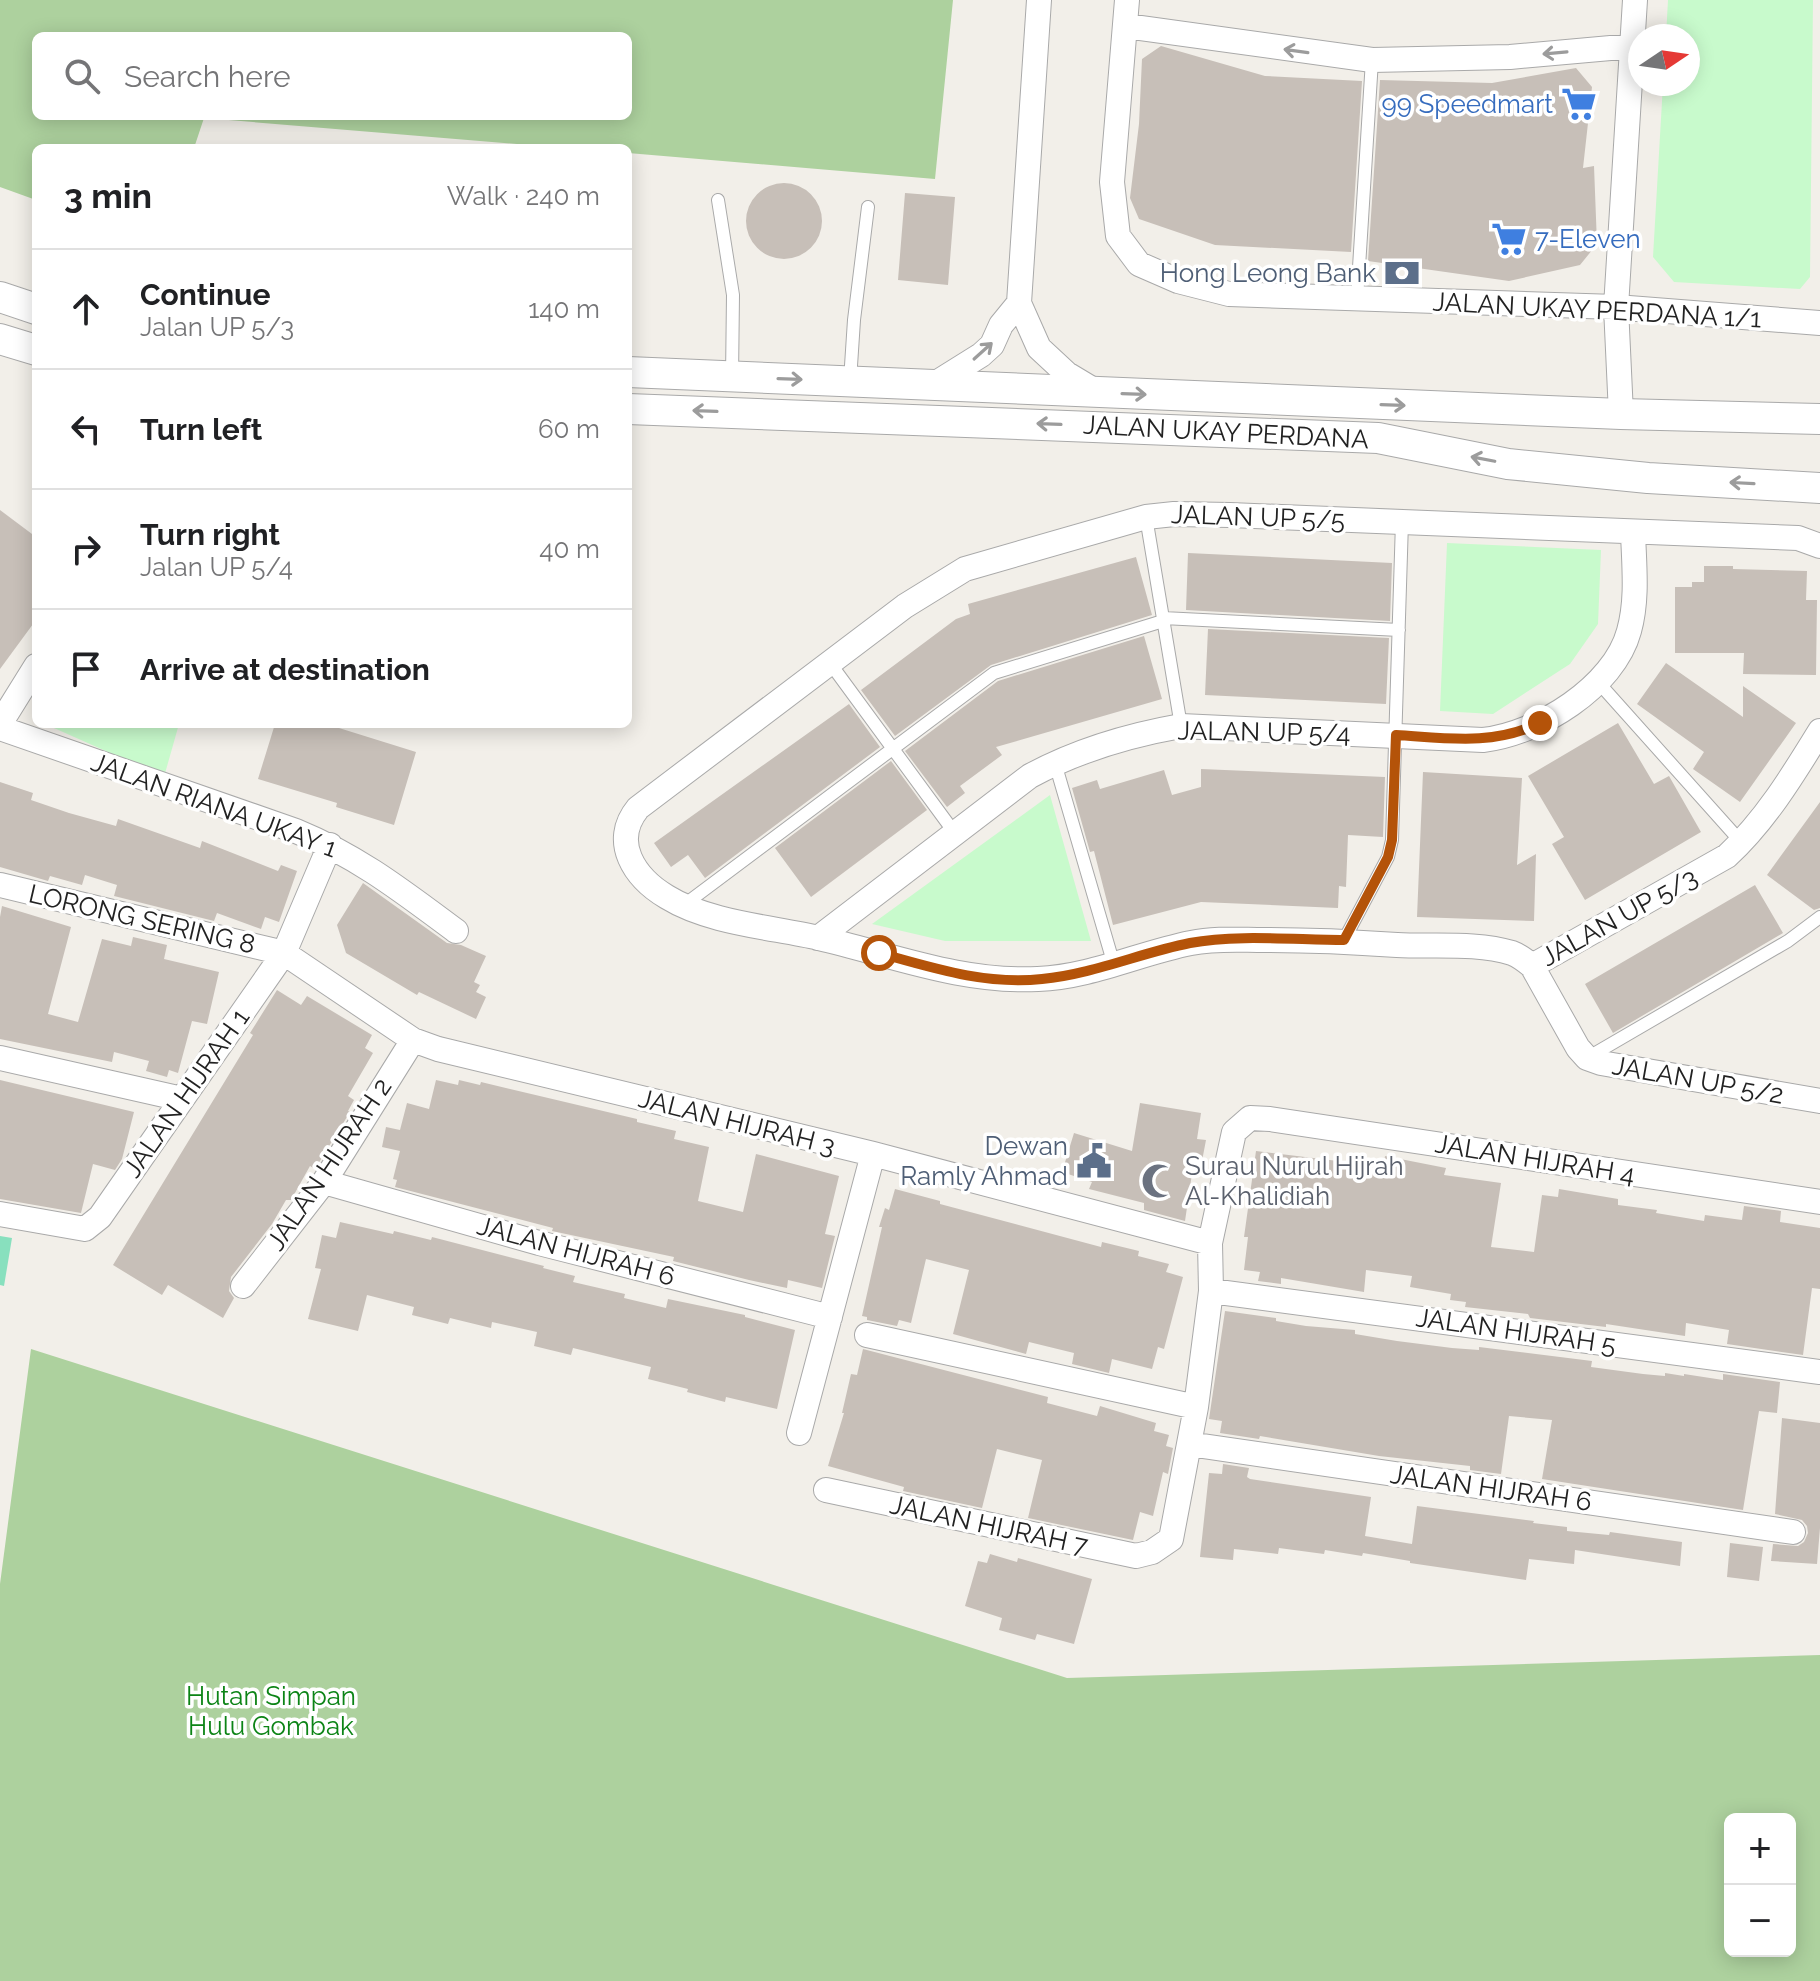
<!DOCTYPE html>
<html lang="en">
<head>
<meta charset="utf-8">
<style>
  :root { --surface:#fff; --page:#f6f6f6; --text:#202124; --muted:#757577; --line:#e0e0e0 }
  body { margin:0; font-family:Raleway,sans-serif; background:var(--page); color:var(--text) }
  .controls { position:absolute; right:24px; bottom:24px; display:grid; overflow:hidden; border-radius:12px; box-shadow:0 4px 20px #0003 }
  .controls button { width:72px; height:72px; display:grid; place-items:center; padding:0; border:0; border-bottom:2px solid var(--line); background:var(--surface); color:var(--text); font:40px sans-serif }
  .compass { position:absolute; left:1628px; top:24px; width:72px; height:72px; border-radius:50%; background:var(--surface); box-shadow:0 4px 20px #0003; rotate:77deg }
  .stop { position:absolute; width:24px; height:24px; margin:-18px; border:6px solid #b45309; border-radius:50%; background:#fff }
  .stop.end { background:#b45309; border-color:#fff; box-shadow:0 2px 8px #0008 }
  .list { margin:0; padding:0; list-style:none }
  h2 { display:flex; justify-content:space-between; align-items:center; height:104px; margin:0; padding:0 32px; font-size:34px }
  h2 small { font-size:26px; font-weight:400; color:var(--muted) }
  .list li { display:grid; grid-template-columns:52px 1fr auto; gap:24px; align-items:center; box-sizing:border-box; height:120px; padding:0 32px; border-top:2px solid var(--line) }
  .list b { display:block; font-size:30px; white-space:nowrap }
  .list p { margin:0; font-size:26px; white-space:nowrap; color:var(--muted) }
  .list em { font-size:26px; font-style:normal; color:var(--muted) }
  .icon { flex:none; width:44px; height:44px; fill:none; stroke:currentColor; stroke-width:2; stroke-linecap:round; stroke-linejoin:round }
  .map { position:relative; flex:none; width:1820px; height:1981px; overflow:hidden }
  .search { position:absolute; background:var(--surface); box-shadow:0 4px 20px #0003; left:32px; top:32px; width:600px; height:88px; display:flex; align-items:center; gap:20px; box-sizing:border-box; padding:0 28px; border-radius:12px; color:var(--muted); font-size:30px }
  .panel { position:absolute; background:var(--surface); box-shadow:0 4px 20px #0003; left:32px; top:144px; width:600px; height:584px; border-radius:12px }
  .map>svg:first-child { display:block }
  .forest { fill:#add19e; fill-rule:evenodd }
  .park { fill:#c8facc }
  .pitch { fill:#88e0be }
  .building { fill:#c7bfb8 }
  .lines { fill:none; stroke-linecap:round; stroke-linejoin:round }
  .service-casing { stroke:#a9a9a9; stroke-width:14 }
  .minor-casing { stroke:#a9a9a9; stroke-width:26 }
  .tertiary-casing { stroke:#a9a9a9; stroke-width:32 }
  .service { stroke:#fff; stroke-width:12 }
  .minor { stroke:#fff; stroke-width:24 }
  .tertiary { stroke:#fff; stroke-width:30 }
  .oneway { stroke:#9c9c9c }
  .route { stroke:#b45309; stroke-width:10 }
  .labels { text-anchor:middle; stroke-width:7; stroke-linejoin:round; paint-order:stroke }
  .shop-label { font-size:26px; fill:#366cbe; stroke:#fff; text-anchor:end }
  .service-label { font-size:26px; fill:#4e5e75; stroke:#fff; text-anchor:end }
  .street-label { font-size:26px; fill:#222; stroke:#fff }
  .worship-label { font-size:26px; fill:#5b616d; stroke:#fff; text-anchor:start }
  .park-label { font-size:26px; fill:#0c8416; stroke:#fff }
</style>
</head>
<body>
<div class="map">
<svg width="1820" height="1981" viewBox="0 0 1820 1981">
  <rect width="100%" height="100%" fill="#f2efe9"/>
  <path class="forest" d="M 0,0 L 953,0 L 935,179 L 628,153 L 628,148 L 565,148 L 204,118 L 194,148 L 36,148 L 36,200 L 0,187 ZM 36,36 L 628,36 L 628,116 L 36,116 Z
    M 31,1349 L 1067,1678 L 1820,1655 L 1820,1981 L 0,1981 L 0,1584 ZM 1730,1819 L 1790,1819 L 1790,1951 L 1730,1951 Z"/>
  <path class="park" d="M 1668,0 L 1813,0 L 1810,277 L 1800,289 L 1674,282 L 1653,257 L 1663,84 L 1688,84 L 1688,36 L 1666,36 Z
    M 1447,543 L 1601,550 L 1598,624 L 1570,664 L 1493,714 L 1440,711 Z
    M 45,724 L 179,724 L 164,777 Z
    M 1050,795 L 1091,941 L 945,941 L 872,924 Z"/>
  <path class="pitch" d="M 0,1236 L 12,1238 L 4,1286 L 0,1285 Z"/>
  <path class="building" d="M 1161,46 L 1265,76 L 1362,81 L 1351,252 L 1215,245 L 1139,219 L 1130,198 L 1139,124 L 1142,59 Z
    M 1576,68 L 1592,87 L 1583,168 L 1594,166 L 1597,244 L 1580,265 L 1509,281 L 1368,261 L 1380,80 L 1492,83 Z
    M746 221a38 38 0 1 1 76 0a38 38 0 1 1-76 0Z
    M 905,193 L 955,197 L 948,285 L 898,280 Z
    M 0,510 L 36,537 L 36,620 L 0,669 Z
    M 1188,553 L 1392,563 L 1390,621 L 1186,610 Z
    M 1136,557 L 1152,615 L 991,665 L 895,736 L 861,690 L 956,619 L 970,614 L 968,604 Z
    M 1704,566 L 1733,566 L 1733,569 L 1807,571 L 1806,600 L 1817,600 L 1816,675 L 1743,674 L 1744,653 L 1675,653 L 1675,587 L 1692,587 L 1692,582 L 1704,582 Z
    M 1208,629 L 1389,638 L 1386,704 L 1205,695 Z
    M 1144,636 L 1162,699 L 996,747 L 1002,755 L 960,786 L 965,793 L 947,807 L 905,751 L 998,681 Z
    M 1666,663 L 1743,717 L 1743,686 L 1796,723 L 1740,802 L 1693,769 L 1704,752 L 1637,704 Z
    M 849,704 L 880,747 L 705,878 L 688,855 L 671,867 L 654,843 Z
    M 1618,723 L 1654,784 L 1669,776 L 1701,832 L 1585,900 L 1552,844 L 1564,837 L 1528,776 Z
    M 275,724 L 341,724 L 339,728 L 416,752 L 394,825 L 336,807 L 337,803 L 258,779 Z
    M 891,761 L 927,810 L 811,897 L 775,848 Z
    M 1201,769 L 1385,777 L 1383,837 L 1348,835 L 1346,887 L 1339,886 L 1338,908 L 1201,902 L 1113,925 L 1094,851 L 1090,852 L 1072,788 L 1097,780 L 1100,789 L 1164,770 L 1172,795 L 1201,787 Z
    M 1423,772 L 1522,778 L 1517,865 L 1536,854 L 1534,921 L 1417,917 Z
    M 0,782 L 33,793 L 31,800 L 69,813 L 116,826 L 118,819 L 200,848 L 202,841 L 278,871 L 281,865 L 297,871 L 279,922 L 265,917 L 261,929 L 217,913 L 214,921 L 114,896 L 117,885 L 85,875 L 82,885 L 50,876 L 48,881 L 0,867 Z
    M 1820,802 L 1820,908 L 1814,910 L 1767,875 Z
    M 363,883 L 447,943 L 461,945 L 486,956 L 474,982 L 480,985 L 476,992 L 486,997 L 476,1019 L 419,992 L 417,995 L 346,953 L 337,925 Z
    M 1755,885 L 1783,933 L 1613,1033 L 1585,984 Z
    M 2,906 L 71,927 L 48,1014 L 78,1022 L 102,939 L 131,946 L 133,937 L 167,945 L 164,959 L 219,972 L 207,1024 L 192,1021 L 178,1073 L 169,1070 L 167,1077 L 146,1071 L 149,1061 L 114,1052 L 112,1062 L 0,1039 L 0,917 Z
    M 277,990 L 301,1005 L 307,996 L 372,1035 L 365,1048 L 373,1053 L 348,1096 L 354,1100 L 348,1111 L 350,1112 L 315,1169 L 310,1166 L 291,1200 L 286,1200 L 272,1224 L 231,1277 L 229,1291 L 234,1298 L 223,1318 L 168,1285 L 162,1295 L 113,1265 L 253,1035 L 250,1033 Z
    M 0,1080 L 134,1112 L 122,1159 L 115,1170 L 93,1164 L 81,1213 L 0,1199 Z
    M 436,1080 L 458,1085 L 459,1080 L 480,1085 L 481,1082 L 637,1119 L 637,1122 L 676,1131 L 674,1139 L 709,1147 L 698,1201 L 743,1212 L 756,1154 L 839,1176 L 825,1234 L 835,1236 L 822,1288 L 788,1280 L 787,1288 L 749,1280 L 673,1261 L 674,1257 L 566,1234 L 552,1231 L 553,1228 L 395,1187 L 397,1180 L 393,1179 L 400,1151 L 382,1147 L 386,1127 L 400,1130 L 407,1103 L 429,1109 Z
    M 1140,1103 L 1201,1113 L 1197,1139 L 1206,1140 L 1202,1161 L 1194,1160 L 1185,1221 L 1144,1210 L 1144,1203 L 1089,1189 L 1092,1182 L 1062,1172 L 1074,1133 L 1132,1151 Z
    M 1256,1151 L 1338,1161 L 1337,1165 L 1383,1171 L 1385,1156 L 1446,1168 L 1444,1175 L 1501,1183 L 1491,1247 L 1534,1252 L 1542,1195 L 1558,1197 L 1559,1189 L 1618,1199 L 1618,1205 L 1657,1210 L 1656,1213 L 1704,1221 L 1705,1215 L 1742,1220 L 1744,1206 L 1781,1211 L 1780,1222 L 1820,1228 L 1820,1289 L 1812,1288 L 1803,1355 L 1727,1344 L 1729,1330 L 1686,1323 L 1685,1336 L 1606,1324 L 1606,1327 L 1530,1318 L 1528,1314 L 1465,1307 L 1466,1302 L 1450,1300 L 1451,1294 L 1410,1287 L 1412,1276 L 1366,1270 L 1364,1292 L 1281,1278 L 1281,1284 L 1258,1281 L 1260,1272 L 1244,1270 L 1248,1237 L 1244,1237 Z
    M 895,1189 L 940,1201 L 940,1204 L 1101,1247 L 1102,1242 L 1139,1251 L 1138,1256 L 1169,1264 L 1166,1272 L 1183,1277 L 1164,1349 L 1158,1347 L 1152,1369 L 1112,1359 L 1109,1373 L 1072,1364 L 1074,1353 L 1029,1342 L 1026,1354 L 953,1334 L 969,1270 L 926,1259 L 911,1323 L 899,1320 L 897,1326 L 867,1320 L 867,1317 L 862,1316 L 882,1227 L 879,1227 L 885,1208 L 889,1210 Z
    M 340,1222 L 393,1234 L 394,1231 L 431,1240 L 432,1237 L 544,1266 L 543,1268 L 575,1276 L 573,1282 L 625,1294 L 624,1298 L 666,1308 L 668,1299 L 745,1315 L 745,1317 L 795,1330 L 777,1409 L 726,1397 L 725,1402 L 687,1392 L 688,1389 L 648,1379 L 651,1367 L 573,1348 L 571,1355 L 534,1346 L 537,1332 L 492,1322 L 491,1328 L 450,1318 L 448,1324 L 412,1315 L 414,1307 L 367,1295 L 358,1331 L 308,1319 L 321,1269 L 315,1268 L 322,1235 L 336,1238 Z
    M 1225,1311 L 1276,1318 L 1276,1321 L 1306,1326 L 1355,1330 L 1355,1334 L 1397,1341 L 1452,1348 L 1479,1350 L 1479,1347 L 1592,1361 L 1591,1367 L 1643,1374 L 1665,1376 L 1665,1373 L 1684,1376 L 1684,1374 L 1723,1380 L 1723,1374 L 1780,1382 L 1777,1413 L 1759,1411 L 1743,1510 L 1542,1479 L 1552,1420 L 1509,1416 L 1501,1474 L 1470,1470 L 1470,1466 L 1379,1456 L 1260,1436 L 1259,1439 L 1220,1433 L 1222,1421 L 1209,1419 Z
    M 863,1349 L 1048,1397 L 1047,1403 L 1097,1416 L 1100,1406 L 1156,1423 L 1154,1431 L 1169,1435 L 1166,1446 L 1173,1448 L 1168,1474 L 1163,1472 L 1153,1516 L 1140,1512 L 1133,1540 L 1028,1518 L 1042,1460 L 997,1449 L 982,1508 L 903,1491 L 904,1487 L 828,1466 L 844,1413 L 842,1413 L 851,1374 L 857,1375 Z
    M 1782,1418 L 1820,1423 L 1820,1528 L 1817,1564 L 1771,1561 L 1773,1544 L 1798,1546 L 1804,1542 L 1808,1533 L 1807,1526 L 1802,1520 L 1775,1514 Z
    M 1223,1464 L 1249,1468 L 1247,1477 L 1250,1479 L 1371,1497 L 1365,1536 L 1412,1544 L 1417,1506 L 1534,1521 L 1533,1523 L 1567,1527 L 1567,1531 L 1609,1535 L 1610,1532 L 1682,1542 L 1680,1566 L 1575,1550 L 1574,1564 L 1529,1559 L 1526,1580 L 1410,1563 L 1410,1561 L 1363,1553 L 1362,1556 L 1325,1550 L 1324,1554 L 1279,1548 L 1278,1554 L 1234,1549 L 1233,1560 L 1200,1557 L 1209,1473 L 1222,1474 Z
    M 1730,1543 L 1763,1547 L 1759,1581 L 1727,1577 Z
    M 990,1554 L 1017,1562 L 1018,1558 L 1092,1579 L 1074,1644 L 1037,1634 L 1035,1640 L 999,1630 L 1002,1618 L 965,1606 L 978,1561 L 987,1563 Z"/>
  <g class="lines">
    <g class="service-casing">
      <path id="service" d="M 718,200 L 733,295 L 732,377
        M 1357,299 L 1372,60
        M 850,381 L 854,320 L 868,207
        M 1146,517 L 1181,726
        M 1163,618 L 1399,630
        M 830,663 L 954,832
        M 1598,682 L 1742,843
        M 1055,763 L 1114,965
        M 684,905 L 994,673 L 1163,621
        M 1344,940 L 1388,857 L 1392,840 L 1402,522
        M 1587,1058 L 1788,941 L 1820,917"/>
    </g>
    <g class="minor-casing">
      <path id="minor" d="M 1039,0 L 1019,303 L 1039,348 L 1067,374 L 1097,392
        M 1127,0 L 1112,182 L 1118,236 L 1139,264 L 1178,281 L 1229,294 L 1616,307 L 1820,323
        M 1126,26 L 1372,60 L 1510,57 L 1633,46
        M 933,385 L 981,355 L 992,345 L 1001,325 L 1019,303
        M 1621,414 L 1616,307 L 1635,0
        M 1820,546 L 1798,538 L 1230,515 L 1174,514 L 1146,517 L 965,569 L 905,606 L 638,808 C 610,842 635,878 667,897 C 709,923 771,927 819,938 C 892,955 962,983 1038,979 C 1091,977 1140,953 1191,943 C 1215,938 1240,940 1264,940 C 1309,940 1353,942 1397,945 C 1434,947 1476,942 1512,953 C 1520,956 1526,961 1532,966 L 1727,856 C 1765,821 1793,775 1820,731
        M 0,724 L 36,666
        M 0,728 L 296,831 C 359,857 402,891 456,931
        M 0,885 L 284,953 L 413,1040 L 438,1049 L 873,1154 L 1210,1243
        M 818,938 L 1030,776 C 1076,751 1130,735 1181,726 L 1483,740 C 1538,734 1614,687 1629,631 C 1638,599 1634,565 1633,532
        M 1532,966 L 1578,1048 L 1587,1058 L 1601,1063 L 1820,1101
        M 0,1058 L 182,1099
        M 324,1182 L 539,1243 L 830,1317
        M 0,1214 L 85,1229 L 100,1217 L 284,953 L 330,845
        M 243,1286 L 324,1182 L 413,1040
        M 1211,1291 L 1820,1372
        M 867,1335 L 1196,1407
        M 799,1433 L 873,1154
        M 1189,1444 L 1793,1532
        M 826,1490 L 1136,1556 L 1152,1552 L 1171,1539 L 1196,1407 L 1211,1291 L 1210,1243 L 1234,1132 L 1250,1118 L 1270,1119 L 1820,1202"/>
    </g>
    <g class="tertiary-casing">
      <path id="tertiary" d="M 0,297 L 36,309
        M 0,339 L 36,350
        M 628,372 L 1621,414 L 1820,419
        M 628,409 L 1378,438 L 1508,464 L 1648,478 L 1820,488"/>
    </g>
    <use href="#service" class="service"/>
    <use href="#minor" class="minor"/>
    <use href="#tertiary" class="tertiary"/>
  </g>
  <defs><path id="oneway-shaft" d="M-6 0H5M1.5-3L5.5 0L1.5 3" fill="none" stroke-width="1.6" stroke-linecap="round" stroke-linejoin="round" transform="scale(2)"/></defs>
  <g class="oneway">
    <use href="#oneway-shaft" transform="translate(1296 51) rotate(-172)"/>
    <use href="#oneway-shaft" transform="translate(1555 53) rotate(175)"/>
    <use href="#oneway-shaft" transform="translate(983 351) rotate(-42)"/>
    <use href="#oneway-shaft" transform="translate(790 379) rotate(2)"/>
    <use href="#oneway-shaft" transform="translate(1134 394) rotate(2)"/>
    <use href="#oneway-shaft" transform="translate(1393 405) rotate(2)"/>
    <use href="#oneway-shaft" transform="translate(705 411) rotate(-178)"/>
    <use href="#oneway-shaft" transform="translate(1049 424) rotate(-178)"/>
    <use href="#oneway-shaft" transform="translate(1483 459) rotate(-169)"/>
    <use href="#oneway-shaft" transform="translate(1742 483) rotate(-177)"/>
  </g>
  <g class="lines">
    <path class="route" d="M 879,953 C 933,968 985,985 1042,979 C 1093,974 1140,953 1190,943 C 1236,934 1297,940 1344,940 L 1388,857 L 1392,840 L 1396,735 C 1446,738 1493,746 1540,723"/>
  </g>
  <defs>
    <g id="supermarket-bare" transform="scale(2.76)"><path d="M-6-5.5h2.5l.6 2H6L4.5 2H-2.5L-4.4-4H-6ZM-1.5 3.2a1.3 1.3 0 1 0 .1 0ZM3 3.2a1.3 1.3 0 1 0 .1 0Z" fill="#3f7fe0" stroke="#fff" stroke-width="2.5" paint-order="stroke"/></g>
    <g id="bank-bare" transform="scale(2.76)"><path d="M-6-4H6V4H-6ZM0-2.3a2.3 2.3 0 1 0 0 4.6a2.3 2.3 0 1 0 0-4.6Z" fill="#5c6f8a" stroke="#fff" stroke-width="2.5" paint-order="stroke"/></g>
    <g id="civic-bare" transform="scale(2.76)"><path d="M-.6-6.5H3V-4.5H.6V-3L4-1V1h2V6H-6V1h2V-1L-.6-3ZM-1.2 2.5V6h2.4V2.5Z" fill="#5c6f8a" stroke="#fff" stroke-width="2.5" paint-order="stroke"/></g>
    <g id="mosque-bare" transform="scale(2.76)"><path d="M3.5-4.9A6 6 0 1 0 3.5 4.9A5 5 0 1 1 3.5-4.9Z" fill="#6b7280" stroke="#fff" stroke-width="2.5" paint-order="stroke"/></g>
  </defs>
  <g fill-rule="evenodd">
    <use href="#supermarket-bare" x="1579" y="104"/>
    <use href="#supermarket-bare" x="1509" y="239"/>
    <use href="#bank-bare" x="1402" y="273"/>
    <use href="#civic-bare" x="1094" y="1161"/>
    <use href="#mosque-bare" x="1159" y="1181"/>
  </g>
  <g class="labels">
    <g class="shop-label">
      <text x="1553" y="113">99 Speedmart</text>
      <text x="1535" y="248" text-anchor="start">7-Eleven</text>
    </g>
    <g class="service-label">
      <text x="1376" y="282">Hong Leong Bank</text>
      <text x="1068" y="1155">Dewan<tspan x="1068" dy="30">Ramly Ahmad</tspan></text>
    </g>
    <g class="street-label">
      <text transform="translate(1597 310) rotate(3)" y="9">JALAN UKAY PERDANA 1/1</text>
      <text transform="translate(1226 432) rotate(3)" y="9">JALAN UKAY PERDANA</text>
      <text transform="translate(1258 517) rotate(2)" y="9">JALAN UP 5/5</text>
      <text transform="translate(1264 732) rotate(1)" y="9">JALAN UP 5/4</text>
      <text transform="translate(214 805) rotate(20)" y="9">JALAN RIANA UKAY 1</text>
      <text transform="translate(1619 917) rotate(-29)" y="9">JALAN UP 5/3</text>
      <text transform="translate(142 919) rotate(13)" y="9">LORONG SERING 8</text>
      <text transform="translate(1698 1080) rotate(10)" y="9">JALAN UP 5/2</text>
      <text transform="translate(186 1093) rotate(-55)" y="9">JALAN HIJRAH 1</text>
      <text transform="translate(737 1122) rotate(14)" y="9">JALAN HIJRAH 3</text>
      <text transform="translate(1535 1159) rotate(9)" y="9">JALAN HIJRAH 4</text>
      <text transform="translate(329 1164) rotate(-56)" y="9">JALAN HIJRAH 2</text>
      <text transform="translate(576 1251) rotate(15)" y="9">JALAN HIJRAH 6</text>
      <text transform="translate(1516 1331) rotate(8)" y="9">JALAN HIJRAH 5</text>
      <text transform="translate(1491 1488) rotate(8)" y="9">JALAN HIJRAH 6</text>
      <text transform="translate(989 1525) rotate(12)" y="9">JALAN HIJRAH 7</text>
    </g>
    <g class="worship-label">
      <text x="1185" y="1175">Surau Nurul Hijrah<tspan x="1185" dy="30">Al-Khalidiah</tspan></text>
    </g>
    <g class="park-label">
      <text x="271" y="1705">Hutan Simpan<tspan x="271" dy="30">Hulu Gombak</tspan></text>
    </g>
  </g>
</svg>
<div class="controls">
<button>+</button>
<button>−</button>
</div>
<svg class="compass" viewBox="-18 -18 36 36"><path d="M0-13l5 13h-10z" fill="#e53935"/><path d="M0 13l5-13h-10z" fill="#757577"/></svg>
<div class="stop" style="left:879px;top:953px"></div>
<div class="stop end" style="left:1540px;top:723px"></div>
<div class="search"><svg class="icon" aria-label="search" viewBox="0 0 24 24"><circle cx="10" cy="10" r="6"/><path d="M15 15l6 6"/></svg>Search here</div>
<section class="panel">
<h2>3 min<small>Walk · 240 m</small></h2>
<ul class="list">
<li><svg class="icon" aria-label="ahead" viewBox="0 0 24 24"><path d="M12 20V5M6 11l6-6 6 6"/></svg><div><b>Continue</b><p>Jalan UP 5/3</p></div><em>140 m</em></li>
<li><svg class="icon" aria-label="left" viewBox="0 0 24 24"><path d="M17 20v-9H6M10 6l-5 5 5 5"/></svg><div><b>Turn left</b></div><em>60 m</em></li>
<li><svg class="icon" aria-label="right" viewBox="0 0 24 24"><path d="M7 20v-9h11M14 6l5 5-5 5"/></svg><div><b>Turn right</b><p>Jalan UP 5/4</p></div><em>40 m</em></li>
<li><svg class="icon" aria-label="arrive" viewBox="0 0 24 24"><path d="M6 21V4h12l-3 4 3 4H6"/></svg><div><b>Arrive at destination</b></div></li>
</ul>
</section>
</div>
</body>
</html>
